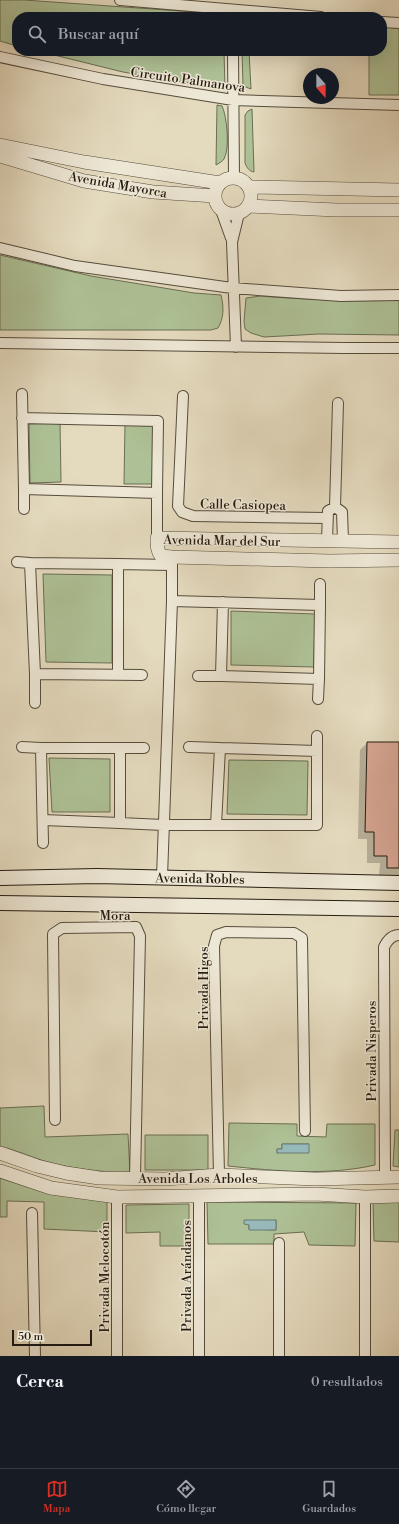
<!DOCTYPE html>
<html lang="es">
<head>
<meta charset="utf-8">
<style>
  :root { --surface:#171b24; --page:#20242c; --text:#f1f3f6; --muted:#9ea1a6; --line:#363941; --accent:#d93025 }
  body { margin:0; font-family:"Libre Bodoni",serif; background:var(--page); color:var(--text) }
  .compass { position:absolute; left:303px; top:68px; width:36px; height:36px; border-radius:50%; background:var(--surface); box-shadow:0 4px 16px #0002; rotate:159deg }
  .scale { position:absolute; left:12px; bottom:10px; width:80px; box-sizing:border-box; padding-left:4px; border:2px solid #271c11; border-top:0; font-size:11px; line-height:14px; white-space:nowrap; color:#271c11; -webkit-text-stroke:3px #ede7d5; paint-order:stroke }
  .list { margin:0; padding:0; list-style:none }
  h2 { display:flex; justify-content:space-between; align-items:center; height:52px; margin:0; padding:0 16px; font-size:17px }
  h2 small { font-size:13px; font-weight:400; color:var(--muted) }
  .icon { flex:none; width:22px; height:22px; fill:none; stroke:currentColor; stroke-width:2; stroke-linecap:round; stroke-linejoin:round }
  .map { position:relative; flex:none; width:399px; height:1356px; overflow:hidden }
  .search { position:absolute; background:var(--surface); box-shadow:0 4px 16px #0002; left:12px; right:12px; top:12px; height:44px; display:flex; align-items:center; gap:10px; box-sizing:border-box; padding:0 14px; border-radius:16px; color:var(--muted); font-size:15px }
  .sheet { height:112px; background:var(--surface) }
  nav { display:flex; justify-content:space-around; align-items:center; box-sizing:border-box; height:56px; border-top:1px solid var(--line); background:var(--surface); font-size:11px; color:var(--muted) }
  nav a { display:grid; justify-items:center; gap:2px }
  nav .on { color:var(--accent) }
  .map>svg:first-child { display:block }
  .green { fill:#aec196; stroke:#6a6e54; fill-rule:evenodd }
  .water { fill:#97b9b9; stroke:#6a7a76 }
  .shadow { fill:#0003 }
  .building { fill:#d5a390; stroke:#271c11 }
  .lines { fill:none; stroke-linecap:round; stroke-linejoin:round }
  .minor-casing { stroke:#564c3c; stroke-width:12 }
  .tertiary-casing { stroke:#564c3c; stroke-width:14 }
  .secondary-casing { stroke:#271c11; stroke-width:16 }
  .minor { stroke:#ede7d5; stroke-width:10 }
  .tertiary { stroke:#ede7d5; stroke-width:13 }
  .secondary { stroke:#ede7d5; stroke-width:14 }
  .labels { text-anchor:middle; stroke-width:3; stroke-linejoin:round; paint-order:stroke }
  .street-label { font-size:13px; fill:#271c11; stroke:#ede7d5 }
</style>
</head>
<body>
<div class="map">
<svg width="399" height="1356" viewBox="0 0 399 1356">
  <rect width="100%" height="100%" fill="#e4dabe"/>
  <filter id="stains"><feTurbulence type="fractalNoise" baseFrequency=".005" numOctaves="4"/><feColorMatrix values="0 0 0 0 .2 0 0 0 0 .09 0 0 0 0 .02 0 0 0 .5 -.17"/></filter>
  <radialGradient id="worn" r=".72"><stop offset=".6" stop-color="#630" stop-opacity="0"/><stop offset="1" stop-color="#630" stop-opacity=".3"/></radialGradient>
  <path class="green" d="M 0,0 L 24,0 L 224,14 L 224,17 L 17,17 L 17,46 L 0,41 Z
    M 382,27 L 399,28 L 399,95 L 369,95 L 369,51 L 382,51 Z
    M 38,51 L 224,51 L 225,89 L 123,72 Z
    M 242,51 L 249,51 L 251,89 L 243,86 Z
    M 217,105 L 222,106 C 227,116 230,149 224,159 C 222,162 219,163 216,165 Z
    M 252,109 L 254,172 C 249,171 247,168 245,163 L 245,115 L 248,111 Z
    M 0,255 L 91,276 L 194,293 L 221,295 C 224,307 224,318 218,328 L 211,330 L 0,330 Z
    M 260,296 C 307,300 352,301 399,299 L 399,335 L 319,334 L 264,337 L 251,333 L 245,329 L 244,321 L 246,298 Z
    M 60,423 L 61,482 L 30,483 L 29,424 Z
    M 125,425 L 158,425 L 157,484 L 124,484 Z
    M 43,574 L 112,575 L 112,663 L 46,662 Z
    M 231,611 L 315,614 L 314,667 L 231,665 Z
    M 49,758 L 110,759 L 110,812 L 52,812 Z
    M 229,760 L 308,761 L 307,815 L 227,814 Z
    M 44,1106 L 45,1137 L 128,1134 L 130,1173 C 101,1172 72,1169 44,1161 C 29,1156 15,1150 0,1146 L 0,1108 Z
    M 229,1123 L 297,1124 L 297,1136 L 326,1137 L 327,1124 L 375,1124 L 375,1165 C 327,1176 276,1171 228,1166 ZM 282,1144 L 309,1144 L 277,1153 L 277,1149 L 282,1149 Z
    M 395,1130 L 399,1130 L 399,1167 L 393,1166 Z
    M 145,1135 L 208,1135 L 208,1170 L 145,1170 Z
    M 0,1178 C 36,1188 70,1198 107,1201 L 107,1232 L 44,1229 L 44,1202 L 7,1201 L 7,1217 L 0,1217 Z
    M 373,1201 L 399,1201 L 399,1242 L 374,1241 Z
    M 207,1202 L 356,1203 L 355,1246 L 309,1245 L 304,1232 L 274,1234 L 274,1244 L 208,1244 ZM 276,1220 L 276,1230 L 249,1229 L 249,1224 Z
    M 189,1204 L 189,1246 L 160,1246 L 160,1232 L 126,1233 L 126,1205 Z"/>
  <path class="water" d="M 282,1144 L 309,1144 L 309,1153 L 277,1153 L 277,1149 L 282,1149 Z
    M 244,1220 L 276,1220 L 276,1230 L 249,1230 L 249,1225 L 244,1224 Z"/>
  <path class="shadow" d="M 367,743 L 399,743 L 399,875 L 379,875 L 380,863 L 367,863 L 367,839 L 358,839 L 360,750 Z"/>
  <path class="building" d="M 367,742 L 399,742 L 399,868 L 387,868 L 387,856 L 374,856 L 374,832 L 365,832 Z"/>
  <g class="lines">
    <g class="minor-casing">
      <path id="minor" d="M 120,0 L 321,17
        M 382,22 L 399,23
        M 233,51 L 234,178
        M 0,57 L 103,79 L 233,100 L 399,105
        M 221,210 L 231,238
        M 0,248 L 75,266 L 232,288 L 341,296 L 399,295
        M 0,343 L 344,348 L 399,348
        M 236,347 L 232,242 L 239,213
        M 22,394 L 24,489 L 157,493 L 158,421 L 22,418
        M 183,396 L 178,506 L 182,512 L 193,516 L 327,518
        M 24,489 L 24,509
        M 335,507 L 338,403
        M 157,538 L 157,493
        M 327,541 L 328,511 L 335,507 L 342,512 L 343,541
        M 172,557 L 172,601 L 320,605 L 319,679 L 221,676 L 223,602
        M 17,562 L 30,563
        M 118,564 L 171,565
        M 320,605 L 320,584
        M 35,674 L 35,703
        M 118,674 L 118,564 L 30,563 L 35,674 L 142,675
        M 198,676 L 221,676
        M 318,699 L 319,679
        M 22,747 L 41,748
        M 189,747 L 220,748
        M 120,748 L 144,748
        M 317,751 L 317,736
        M 43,820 L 120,823 L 120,748 L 41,748 L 43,843
        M 120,823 L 163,825 L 317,825 L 317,751 L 220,748 L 216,825
        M 162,877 L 172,601
        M 55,1120 L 53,934 L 62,928 L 136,927 L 140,936 L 135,1178
        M 219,1175 L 214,946 L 217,935 L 226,932 L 294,933 L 302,938 L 305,1131
        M 385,1176 L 384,947 C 387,941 391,935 399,935
        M 117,1197 L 117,1356
        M 32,1213 L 35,1356
        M 199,1356 L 199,1197
        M 279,1356 L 279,1243
        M 365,1356 L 365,1197"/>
    </g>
    <g class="tertiary-casing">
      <path id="tertiary" d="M 0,145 L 84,162 L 220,183
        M 0,156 L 84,181 L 153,192 L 215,196
        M215 196a18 18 0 1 1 36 0a18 18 0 1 1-36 0Z
        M 250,187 L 399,190
        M 249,206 L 336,210 L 399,210
        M 399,542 L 157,538 C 157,545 157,551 161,556 L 172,557 L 329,561 L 399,560
        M 0,1153 L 37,1166 L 66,1173 L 99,1178 L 165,1179 L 219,1175 L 315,1179 L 399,1177
        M 0,1171 L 51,1188 L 117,1197 L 316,1194 L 365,1197 L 399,1196"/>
    </g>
    <g class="secondary-casing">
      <path id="secondary" d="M 0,878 L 97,876 L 399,883
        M 0,903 L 399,909"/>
    </g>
    <use href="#minor" class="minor"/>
    <use href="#tertiary" class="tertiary"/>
    <use href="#secondary" class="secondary"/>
  </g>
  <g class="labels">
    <g class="street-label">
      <text transform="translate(188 79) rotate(8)" y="5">Circuito Palmanova</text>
      <text transform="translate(118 184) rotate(10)" y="5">Avenida Mayorca</text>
      <text transform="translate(243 504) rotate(1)" y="5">Calle Casiopea</text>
      <text transform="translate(222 540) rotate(1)" y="5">Avenida Mar del Sur</text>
      <text transform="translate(200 878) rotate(1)" y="5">Avenida Robles</text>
      <text x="115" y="920">Mora</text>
      <text transform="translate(203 988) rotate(-90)" y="5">Privada Higos</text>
      <text transform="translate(371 1051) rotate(-90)" y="5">Privada Nisperos</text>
      <text x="198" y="1183">Avenida Los Arboles</text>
      <text transform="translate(186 1276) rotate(-90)" y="5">Privada Arándanos</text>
      <text transform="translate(104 1277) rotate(-90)" y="5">Privada Melocotón</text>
    </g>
  </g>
  <rect width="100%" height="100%" filter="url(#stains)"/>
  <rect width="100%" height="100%" fill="url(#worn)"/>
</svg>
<svg class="compass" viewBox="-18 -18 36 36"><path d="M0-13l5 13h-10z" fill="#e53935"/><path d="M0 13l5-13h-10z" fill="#9ea1a6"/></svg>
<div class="scale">50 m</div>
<div class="search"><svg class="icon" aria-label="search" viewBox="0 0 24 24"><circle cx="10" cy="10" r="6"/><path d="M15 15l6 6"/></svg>Buscar aquí</div>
</div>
<section class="sheet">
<h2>Cerca<small>0 resultados</small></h2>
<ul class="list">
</ul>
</section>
<nav>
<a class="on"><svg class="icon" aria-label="map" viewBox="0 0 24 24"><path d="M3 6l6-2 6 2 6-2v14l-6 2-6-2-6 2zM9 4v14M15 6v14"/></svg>Mapa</a>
<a><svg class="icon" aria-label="directions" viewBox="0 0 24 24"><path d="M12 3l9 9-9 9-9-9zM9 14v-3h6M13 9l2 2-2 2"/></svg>Cómo llegar</a>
<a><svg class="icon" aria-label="saved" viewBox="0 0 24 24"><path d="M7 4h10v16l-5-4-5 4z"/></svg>Guardados</a>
</nav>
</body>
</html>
